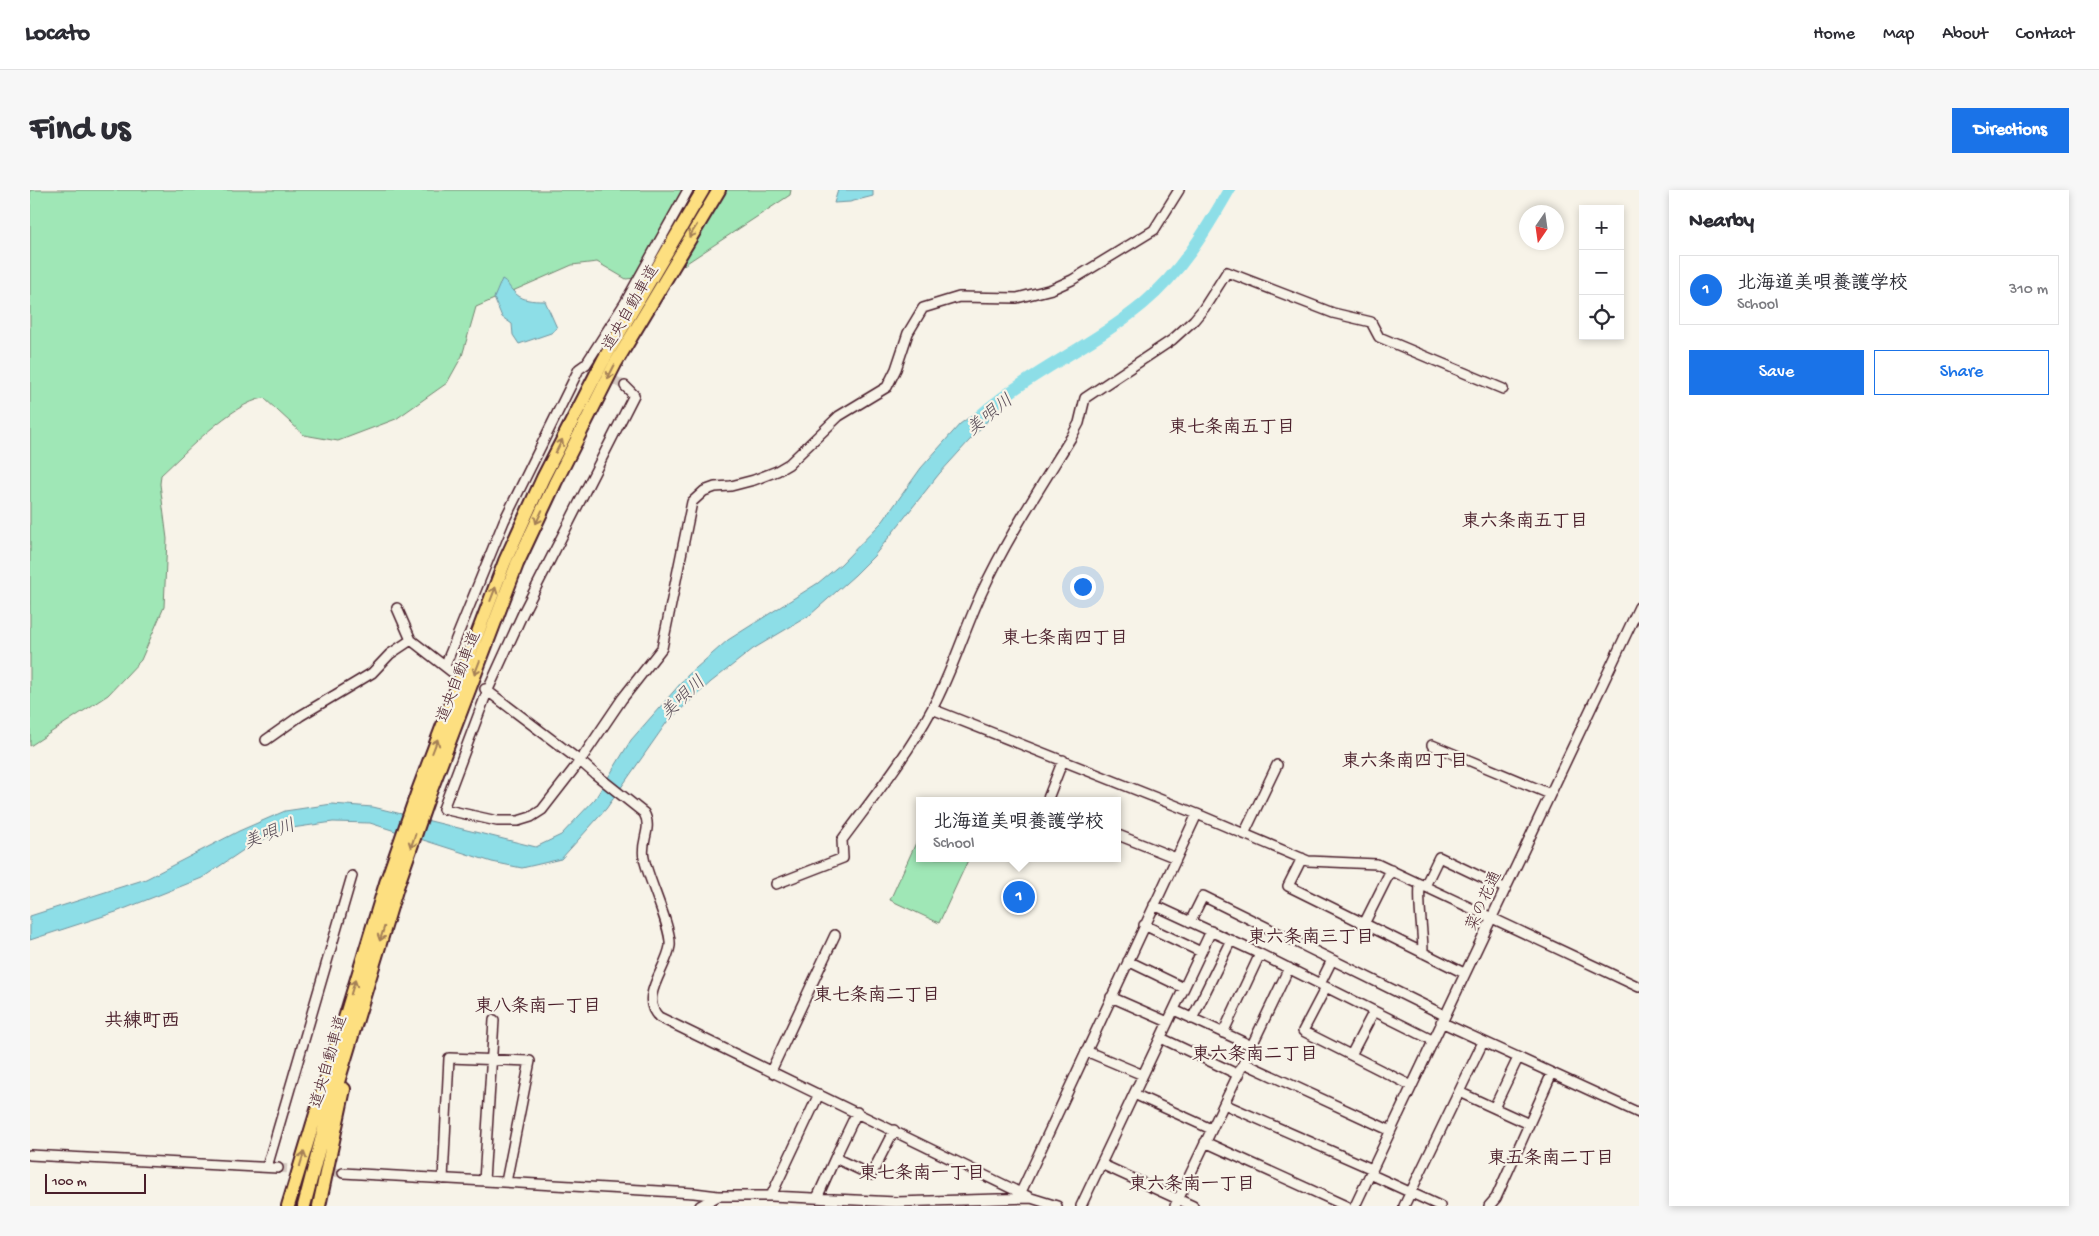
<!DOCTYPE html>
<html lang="en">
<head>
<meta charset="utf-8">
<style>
  :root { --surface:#fff; --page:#f7f7f7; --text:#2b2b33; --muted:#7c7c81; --line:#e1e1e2; --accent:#1a73e8 }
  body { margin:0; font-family:"Gochi Hand","Klee One",sans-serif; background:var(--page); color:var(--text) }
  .controls { position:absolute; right:15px; top:15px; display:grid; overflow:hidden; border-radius:0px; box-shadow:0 2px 8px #0003 }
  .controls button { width:45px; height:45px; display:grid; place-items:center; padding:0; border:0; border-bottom:1px solid var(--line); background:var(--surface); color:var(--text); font:25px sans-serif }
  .compass { position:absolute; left:1489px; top:15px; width:45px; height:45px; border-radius:50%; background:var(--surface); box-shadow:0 2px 8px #0003; rotate:193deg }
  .scale { position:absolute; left:15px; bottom:12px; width:101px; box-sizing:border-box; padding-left:5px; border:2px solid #4a1f2b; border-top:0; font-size:14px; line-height:18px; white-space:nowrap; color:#4a1f2b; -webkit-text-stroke:4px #f7f3e8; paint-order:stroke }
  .you { position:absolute; left:1052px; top:396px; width:18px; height:18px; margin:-12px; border:4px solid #fff; border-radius:50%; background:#1a73e8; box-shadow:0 0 0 8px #1a73e833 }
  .badge { display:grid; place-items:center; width:32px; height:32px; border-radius:50%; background:var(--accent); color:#fff; font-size:16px; font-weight:700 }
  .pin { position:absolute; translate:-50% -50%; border:2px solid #fff; box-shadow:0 1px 5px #0006 }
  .popup { position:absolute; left:886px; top:607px; width:205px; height:65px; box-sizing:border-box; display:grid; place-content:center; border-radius:0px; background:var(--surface); filter:drop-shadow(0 1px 4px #0005); font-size:16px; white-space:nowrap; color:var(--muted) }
  .popup b { font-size:19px; color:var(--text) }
  .popup::after { content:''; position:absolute; left:50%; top:100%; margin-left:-10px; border:10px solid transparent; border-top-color:var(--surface) }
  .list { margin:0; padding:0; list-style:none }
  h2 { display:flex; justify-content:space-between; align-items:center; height:65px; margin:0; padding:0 20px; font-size:21px }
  h2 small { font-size:16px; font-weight:400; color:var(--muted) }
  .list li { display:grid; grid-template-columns:32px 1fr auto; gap:15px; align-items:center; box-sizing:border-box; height:70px; margin:0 10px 10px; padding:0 10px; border:1px solid var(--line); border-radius:0px }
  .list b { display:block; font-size:19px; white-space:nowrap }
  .list p { margin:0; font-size:16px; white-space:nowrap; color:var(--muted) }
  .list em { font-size:16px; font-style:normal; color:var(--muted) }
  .actions { display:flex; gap:10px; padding:15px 20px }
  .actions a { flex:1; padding:11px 0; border:1px solid var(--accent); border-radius:0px; text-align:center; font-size:18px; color:var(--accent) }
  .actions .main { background:var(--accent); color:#fff }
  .icon { flex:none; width:28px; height:28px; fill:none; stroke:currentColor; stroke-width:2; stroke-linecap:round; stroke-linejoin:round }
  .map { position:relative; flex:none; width:1609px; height:1016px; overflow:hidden; border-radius:0px }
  header { display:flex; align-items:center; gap:30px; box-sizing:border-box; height:70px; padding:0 25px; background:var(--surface); border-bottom:1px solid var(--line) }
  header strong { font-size:24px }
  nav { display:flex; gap:28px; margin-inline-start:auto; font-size:18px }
  .intro { display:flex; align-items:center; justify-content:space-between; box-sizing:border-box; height:120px; padding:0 30px }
  h1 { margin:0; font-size:35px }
  .button { padding:12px 22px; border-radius:0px; background:var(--accent); color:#fff; font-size:18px; font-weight:700 }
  main { display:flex; gap:30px; padding:0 30px }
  aside { flex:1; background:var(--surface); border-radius:0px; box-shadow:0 2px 8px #0003 }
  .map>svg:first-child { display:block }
  .green { fill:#9fe7b6; stroke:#748370 }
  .water { fill:#8ddee7; stroke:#72929c }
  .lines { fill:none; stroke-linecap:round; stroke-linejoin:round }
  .river { stroke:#8ddee7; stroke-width:12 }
  .minor-tunnel { stroke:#d4c9c2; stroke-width:9; stroke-dasharray:9 4.5; stroke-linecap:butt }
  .minor-casing { stroke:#4a1f2b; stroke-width:12 }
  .highway-casing { stroke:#4a1f2b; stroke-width:16 }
  .minor { stroke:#f7f3e8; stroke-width:9 }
  .highway { stroke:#fddf80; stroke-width:12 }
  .oneway { stroke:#a47f56 }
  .labels { text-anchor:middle; stroke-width:4.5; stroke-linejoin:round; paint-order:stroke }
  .street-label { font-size:16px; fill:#4a1f2b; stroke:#f7f3e8 }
  .water-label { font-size:18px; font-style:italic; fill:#5b4f5a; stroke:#f7f3e8 }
  .neighbourhood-label { font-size:18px; font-weight:bold; fill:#4a1f2b; stroke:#f7f3e8 }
  .quarter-label { font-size:19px; font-weight:bold; fill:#4a1f2b; stroke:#f7f3e8 }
</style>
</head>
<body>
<header>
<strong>Locato</strong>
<nav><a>Home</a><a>Map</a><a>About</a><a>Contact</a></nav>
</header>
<div class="intro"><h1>Find us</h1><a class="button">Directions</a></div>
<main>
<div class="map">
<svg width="1609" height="1016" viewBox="0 0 1609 1016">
  <rect width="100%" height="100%" fill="#f7f3e8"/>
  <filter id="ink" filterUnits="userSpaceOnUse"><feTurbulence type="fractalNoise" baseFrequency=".02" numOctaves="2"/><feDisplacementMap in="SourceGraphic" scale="10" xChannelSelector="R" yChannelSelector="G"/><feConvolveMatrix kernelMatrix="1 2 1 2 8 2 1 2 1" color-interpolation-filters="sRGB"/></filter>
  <g filter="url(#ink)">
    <path class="green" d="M 0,0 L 761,0 L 760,5 L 640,84 L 596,89 L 567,72 L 542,75 L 446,117 L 432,166 L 417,193 L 366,229 L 308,251 L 274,245 L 234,208 C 202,213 156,262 131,285 L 130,294 L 137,349 L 134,417 L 111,470 L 78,505 L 0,556 Z
      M 890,644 L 890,668 L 939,668 L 909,733 L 860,710 Z"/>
    <path class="water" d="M 808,0 L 843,0 L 843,6 L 820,12 L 804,13 Z
      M 472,89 C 478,92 478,96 482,100 C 491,111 502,111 515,111 L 527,138 L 521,143 L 489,154 L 483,145 L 482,134 L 472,127 L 464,108 Z
      M 948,221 L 959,229 L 909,284 L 844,366 L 825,385 L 780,425 L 723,459 L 681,492 L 637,532 L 576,619 L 531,669 L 492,678 L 462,672 L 340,633 L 303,632 L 255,639 L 218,657 L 172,688 L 86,722 L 0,750 L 0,726 L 116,689 L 209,641 L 255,621 L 302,614 L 343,617 L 506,657 L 531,645 L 565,609 L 601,550 L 658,485 L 698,450 L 788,393 L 811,374 L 853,331 L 891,278 L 930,234 Z"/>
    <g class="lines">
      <path class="river" d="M 939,236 C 990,186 1059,159 1113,114 C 1151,82 1175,42 1199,0"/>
      <path class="minor-tunnel" d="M 573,184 L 595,196
        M 248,978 L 313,983"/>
      <g class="minor-casing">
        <path id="minor" d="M 595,196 L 604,205 L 493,423 L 457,502 L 413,619 L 467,631 L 488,631 L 501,627 L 512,620 L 550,571 L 592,509 L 632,458 L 662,312 L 674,301 L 685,297 L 701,296 L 724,290 L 747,281 L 759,274 L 809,226 L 857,197 L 866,179 L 878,143 L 893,118 L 929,107 L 987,108 L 1022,99 L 1042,90 L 1124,40 L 1149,0
          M 367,418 L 381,450 L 422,482
          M 415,476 L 474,331 L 549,179 L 556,174 L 595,113 L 658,0
          M 455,499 L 550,571 L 565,584 L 614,623 C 623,639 610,651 614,668 C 618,689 642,738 640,756 C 637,778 608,808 629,827 L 1001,1008 L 1027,1016
          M 902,519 L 1167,624 L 1278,671 L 1347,674 L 1609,797
          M 236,550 L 270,526 L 342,483 L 360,464 L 381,450
          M 1402,555 L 1520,604
          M 1017,611 L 1033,570
          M 1214,644 L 1247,575
          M 1088,645 L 1146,668
          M 1272,668 L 1258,696 L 1434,783
          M 746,694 L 813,668 L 812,650 C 843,608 877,566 902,519 C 922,482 934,441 951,404 C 977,348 1010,298 1042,246 L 1049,233 L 1055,208 L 1142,150 L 1164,130 L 1174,118 L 1197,82 L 1303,123 L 1341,132 L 1349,147 L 1473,199
          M 1390,694 C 1388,717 1393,739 1393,763
          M 1395,696 L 1409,667 L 1474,698
          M 1124,715 L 1230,764 L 1402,850
          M 1160,732 L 1173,706 L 1414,825
          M 1334,734 L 1361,680
          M 1114,735 L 1171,762
          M 1098,771 L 1154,798
          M 1290,794 L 1302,770
          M 1296,797 L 1273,841 L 1380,895
          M 1081,807 L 1138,832
          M 1144,820 L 1222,856
          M 1162,829 L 1201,750
          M 1411,832 L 1609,923
          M 1193,843 L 1230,764
          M 1131,848 L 1209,885
          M 1056,861 L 1113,885
          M 1321,865 L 1344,821
          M 1214,873 L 1359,940
          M 741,881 L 805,745
          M 1429,902 L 1499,934
          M 1104,904 L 1181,939
          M 1194,914 L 1342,979
          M 1464,918 L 1488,868
          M 827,922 L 805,968 L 841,985 L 864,940
          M 1175,952 L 1316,1016
          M 0,965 L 248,978
          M 1071,974 L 1163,1016
          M 237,977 L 322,686
          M 313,983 L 664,1003 L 688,1006 L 741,1006 L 866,1012 L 1001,1008
          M 1340,984 L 1410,1016
          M 413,989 L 419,868 L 500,871 L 476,992
          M 454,991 L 464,830
          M 991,1002 L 1167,624
          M 741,1006 L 789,904
          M 787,1008 L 805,968
          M 670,1016 L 688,1006
          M 1051,1016 L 1181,741
          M 1145,1016 L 1259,778
          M 1325,1016 L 1609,417
          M 1374,1016 L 1453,852
          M 1459,1016 L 1466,1008 L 1522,883"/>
      </g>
      <g class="highway-casing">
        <path id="highway" d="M 258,1016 L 356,693 L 388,601 L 475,371 L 513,288 L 574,169 L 673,0
          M 274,1016 L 295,935 L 367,697 L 399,605 L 487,374 L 525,293 L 585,174 L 689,0
          M 289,1016 L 314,899"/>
      </g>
      <use href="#minor" class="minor"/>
      <use href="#highway" class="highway"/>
    </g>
    <defs><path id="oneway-shaft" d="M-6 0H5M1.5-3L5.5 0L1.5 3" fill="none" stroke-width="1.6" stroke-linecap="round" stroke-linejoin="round" transform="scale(1.25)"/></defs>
    <g class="oneway">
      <use href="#oneway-shaft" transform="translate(663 41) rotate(122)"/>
      <use href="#oneway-shaft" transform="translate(581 182) rotate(117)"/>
      <use href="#oneway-shaft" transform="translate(529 256) rotate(-63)"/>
      <use href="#oneway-shaft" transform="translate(509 327) rotate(115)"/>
      <use href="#oneway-shaft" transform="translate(463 404) rotate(-69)"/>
      <use href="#oneway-shaft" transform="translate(447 478) rotate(111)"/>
      <use href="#oneway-shaft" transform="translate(405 556) rotate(-69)"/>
      <use href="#oneway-shaft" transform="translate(383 651) rotate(109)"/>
      <use href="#oneway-shaft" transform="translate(352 744) rotate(108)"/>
      <use href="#oneway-shaft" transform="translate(323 797) rotate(-73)"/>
      <use href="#oneway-shaft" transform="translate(272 969) rotate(-73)"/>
    </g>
  </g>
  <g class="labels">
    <g class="street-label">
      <text transform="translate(599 117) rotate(-60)" y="6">道央自動車道</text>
      <text transform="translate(427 486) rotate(-69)" y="6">道央自動車道</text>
      <text transform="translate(1452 710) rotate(-65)" y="6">菜の花通</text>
      <text transform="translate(297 871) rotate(-74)" y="6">道央自動車道</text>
    </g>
    <g class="water-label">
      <text transform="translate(959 224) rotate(-39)" y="6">美唄川</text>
      <text transform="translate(652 507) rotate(-44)" y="6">美唄川</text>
      <text transform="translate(239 643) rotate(-21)" y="6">美唄川</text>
    </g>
    <g class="neighbourhood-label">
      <text x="1202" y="242">東七条南五丁目</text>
      <text x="1495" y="336">東六条南五丁目</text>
      <text x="1035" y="453">東七条南四丁目</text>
      <text x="1375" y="576">東六条南四丁目</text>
      <text x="1281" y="752">東六条南三丁目</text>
      <text x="847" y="810">東七条南二丁目</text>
      <text x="508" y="821">東八条南一丁目</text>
      <text x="1225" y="869">東六条南二丁目</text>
      <text x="1521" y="973">東五条南二丁目</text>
      <text x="892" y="988">東七条南一丁目</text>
      <text x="1162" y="999">東六条南一丁目</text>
    </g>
    <g class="quarter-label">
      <text x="112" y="836">共練町西</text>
    </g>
  </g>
</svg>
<div class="controls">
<button>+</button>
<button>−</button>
<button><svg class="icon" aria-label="locate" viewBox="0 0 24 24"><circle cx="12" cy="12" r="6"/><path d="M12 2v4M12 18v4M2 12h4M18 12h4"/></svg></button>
</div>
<svg class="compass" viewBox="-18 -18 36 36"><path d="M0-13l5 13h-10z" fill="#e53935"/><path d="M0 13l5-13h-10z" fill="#7c7c81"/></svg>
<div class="scale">100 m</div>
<div class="you"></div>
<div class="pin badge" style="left:989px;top:707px">1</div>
<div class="popup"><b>北海道美唄養護学校</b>School</div>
</div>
<aside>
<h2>Nearby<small></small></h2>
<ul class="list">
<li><span class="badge">1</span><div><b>北海道美唄養護学校</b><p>School</p></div><em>310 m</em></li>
</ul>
<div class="actions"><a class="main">Save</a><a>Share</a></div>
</aside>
</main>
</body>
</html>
